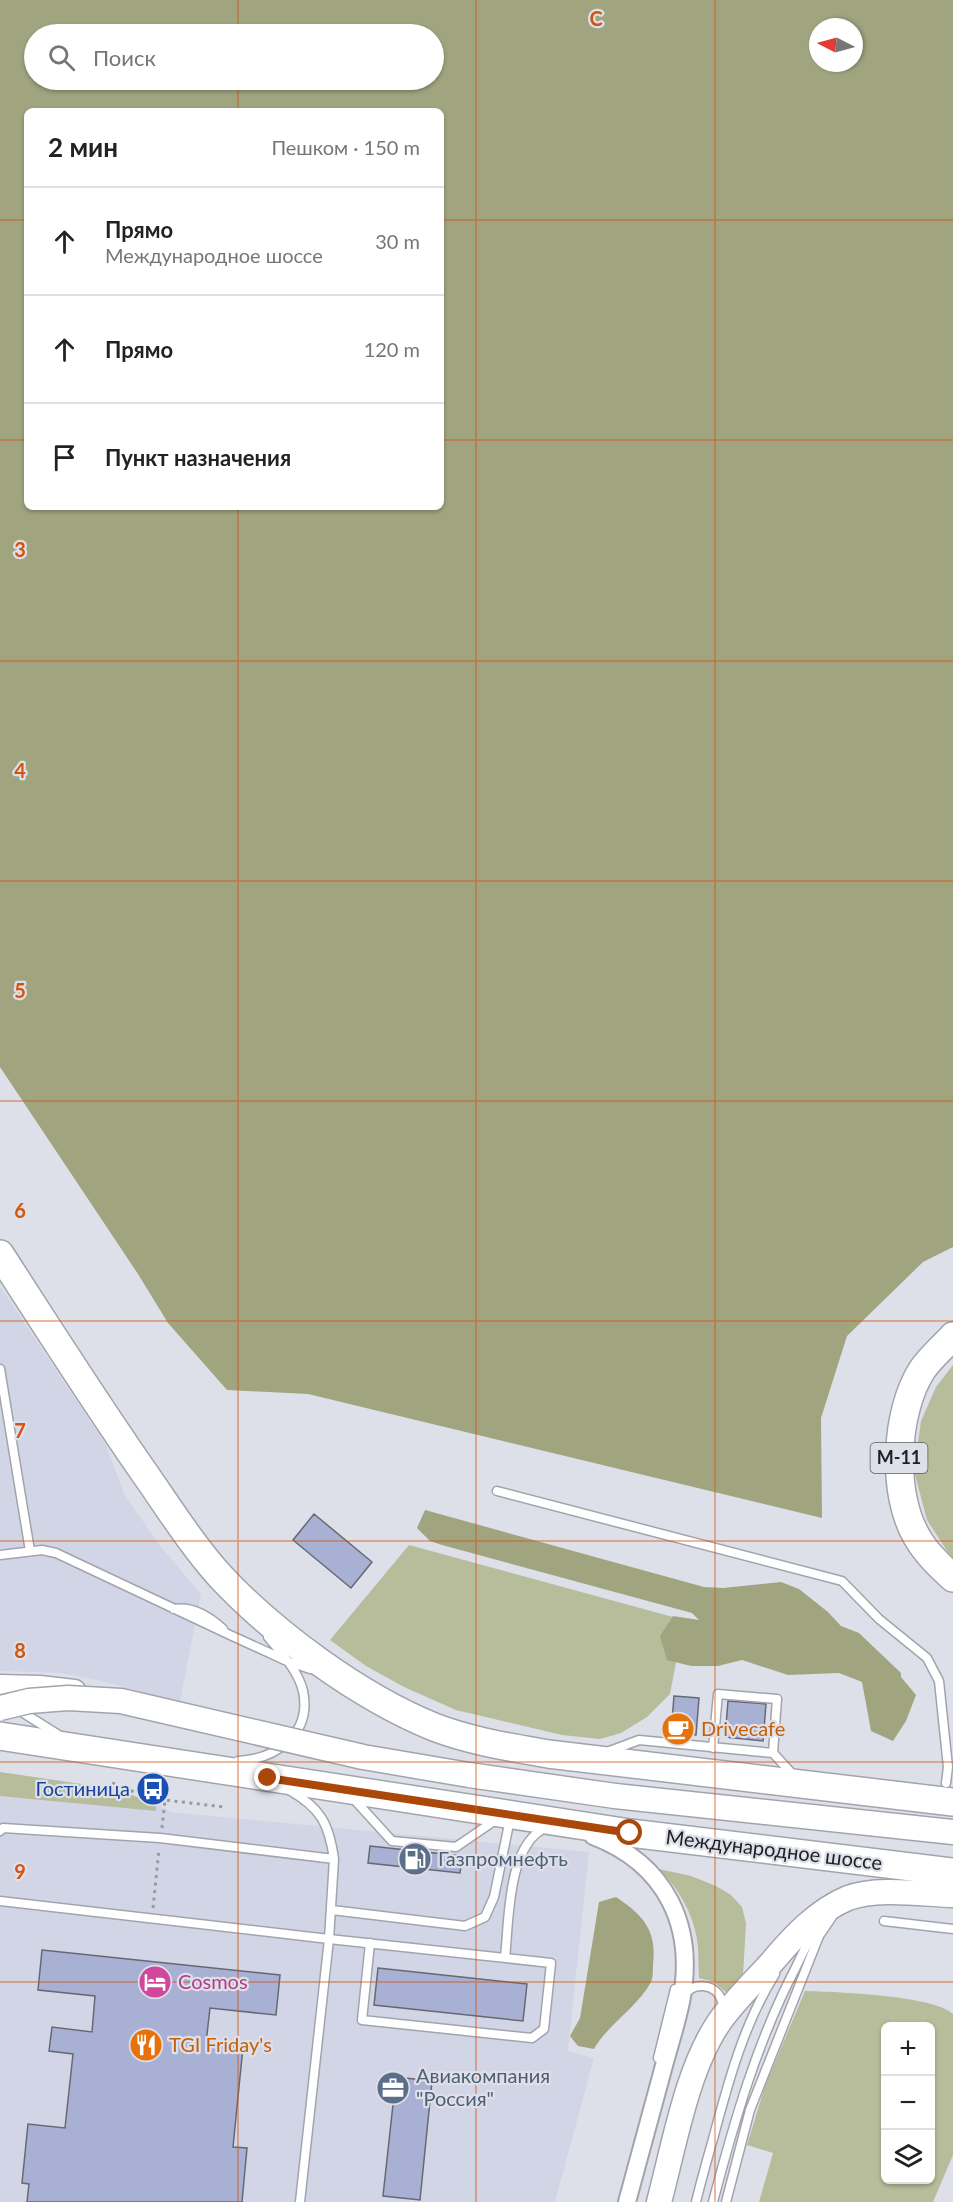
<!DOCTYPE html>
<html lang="ru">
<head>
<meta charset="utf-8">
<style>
  :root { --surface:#fff; --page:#f6f6f6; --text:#222; --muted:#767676; --line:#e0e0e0 }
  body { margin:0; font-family:Lato,sans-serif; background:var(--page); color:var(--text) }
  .controls { position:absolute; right:18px; bottom:18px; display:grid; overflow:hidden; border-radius:9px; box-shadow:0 2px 4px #0004 }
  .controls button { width:54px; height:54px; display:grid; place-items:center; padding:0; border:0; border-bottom:2px solid var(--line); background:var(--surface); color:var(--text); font:30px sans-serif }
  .compass { position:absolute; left:809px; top:18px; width:54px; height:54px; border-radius:50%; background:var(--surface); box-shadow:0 2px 4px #0004; rotate:276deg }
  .stop { position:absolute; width:18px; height:18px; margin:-14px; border:4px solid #aa480b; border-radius:50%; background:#fff }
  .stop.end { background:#aa480b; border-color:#fff; box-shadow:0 2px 6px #0008 }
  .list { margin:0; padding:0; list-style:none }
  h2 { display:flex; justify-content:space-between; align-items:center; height:78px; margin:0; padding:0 24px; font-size:26px }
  h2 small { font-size:20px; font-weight:400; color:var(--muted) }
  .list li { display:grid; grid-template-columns:39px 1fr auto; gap:18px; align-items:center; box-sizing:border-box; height:108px; padding:0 24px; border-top:2px solid var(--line) }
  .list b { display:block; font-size:22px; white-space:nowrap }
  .list p { margin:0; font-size:20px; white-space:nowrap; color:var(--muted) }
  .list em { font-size:20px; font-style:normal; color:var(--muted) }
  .icon { flex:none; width:33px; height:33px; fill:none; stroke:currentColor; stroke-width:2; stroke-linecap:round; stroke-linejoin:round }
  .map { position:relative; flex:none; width:953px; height:2202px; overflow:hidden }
  .search { position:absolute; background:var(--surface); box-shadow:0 2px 4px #0004; left:24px; top:24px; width:420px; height:66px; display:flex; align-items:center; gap:15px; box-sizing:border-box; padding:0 21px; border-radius:33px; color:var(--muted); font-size:22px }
  .panel { position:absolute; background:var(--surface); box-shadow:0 2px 4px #0004; left:24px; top:108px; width:420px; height:402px; border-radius:9px }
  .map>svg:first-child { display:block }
  .built { fill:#d2d5e6 }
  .green { fill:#b7bc9b; fill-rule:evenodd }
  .forest { fill:#a0a580; fill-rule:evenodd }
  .building { fill:#a8b0d4; stroke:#676971; stroke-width:1.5 }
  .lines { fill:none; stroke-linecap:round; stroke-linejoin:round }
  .lane-casing { stroke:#a2a4ad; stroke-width:11 }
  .street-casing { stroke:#a2a4ad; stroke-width:20 }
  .secondary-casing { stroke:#a2a4ad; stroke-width:27 }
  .primary-casing { stroke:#a2a4ad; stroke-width:30 }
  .path { stroke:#989aa1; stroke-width:3; stroke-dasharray:3 4.5; stroke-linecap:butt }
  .lane { stroke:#fff; stroke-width:8 }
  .street { stroke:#fff; stroke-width:16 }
  .secondary { stroke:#fff; stroke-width:24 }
  .primary { stroke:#fff; stroke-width:27 }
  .secondary-bridge-casing { stroke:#a2a4ad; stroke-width:27; stroke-linecap:butt }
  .secondary-bridge { stroke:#fff; stroke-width:24 }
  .route { stroke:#aa480b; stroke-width:8 }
  .grid { fill:none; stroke:#d4530e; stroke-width:1.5; stroke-opacity:0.55 }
  .labels { text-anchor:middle; stroke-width:4.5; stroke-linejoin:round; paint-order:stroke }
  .shield { fill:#dee0e9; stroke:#595a60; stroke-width:1.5 }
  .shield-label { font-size:18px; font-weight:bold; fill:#202125 }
  .food-label { font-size:20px; fill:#c56008; stroke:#dee0e9; text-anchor:start }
  .transit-label { font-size:20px; fill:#164399; stroke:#dee0e9; text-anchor:end }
  .street-label { font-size:20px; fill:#202125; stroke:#dee0e9 }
  .service-label { font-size:20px; fill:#4e5e75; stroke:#dee0e9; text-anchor:start }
  .hotel-label { font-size:20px; fill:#b23c85; stroke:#dee0e9; text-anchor:start }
  .grid-label { font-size:20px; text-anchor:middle; font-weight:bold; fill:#d4530e; stroke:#dee0e9; stroke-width:4.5; stroke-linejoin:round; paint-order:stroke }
</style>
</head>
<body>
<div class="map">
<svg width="953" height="2202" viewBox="0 0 953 2202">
  <rect width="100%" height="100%" fill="#dee0e9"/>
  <path class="built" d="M 0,1286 L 106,1445 L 124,1494 L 161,1547 L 201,1594 L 180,1702 L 102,1681 L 60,1673 L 0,1671 Z
    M 0,1772 L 115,1789 L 156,1804 L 171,1812 L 589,1852 L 568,2051 L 594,2058 L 555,2202 L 0,2202 Z"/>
  <path class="green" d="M 953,1365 L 953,1560 L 927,1520 L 914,1471 L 921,1421 L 936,1387 Z
    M 409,1545 L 684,1620 L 670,1694 L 647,1717 L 621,1733 L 600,1739 L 562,1735 L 456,1710 L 404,1687 L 366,1666 L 330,1640 Z
    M 0,1772 L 115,1789 L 156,1804 L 156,1811 L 0,1796 Z
    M 659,1869 L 691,1876 L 716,1886 L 731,1895 L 742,1907 L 746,1923 L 743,1975 L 729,1995 L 714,1982 L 699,1978 C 698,1965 699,1952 697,1939 C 692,1912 679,1889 659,1869 Z
    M 805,1991 C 835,1992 933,1995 953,2014 L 953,2155 L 933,2202 L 759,2202 L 773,2153 L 747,2145 L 765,2086 ZM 930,2026 L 930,2180 L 886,2180 L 886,2026 Z"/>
  <path class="forest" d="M 0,0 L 953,0 L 953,1247 L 923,1262 L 847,1336 L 821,1418 L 822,1518 L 308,1394 L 227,1390 L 168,1323 L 138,1274 L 0,1067 ZM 818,27 L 854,27 L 854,63 L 818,63 ZM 434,34 L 434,80 L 34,80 L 34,34 ZM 27,111 L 441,111 L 441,507 L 27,507 Z
    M 425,1510 L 704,1587 L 723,1588 L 781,1582 L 799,1589 L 828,1612 L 841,1626 L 859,1633 L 901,1673 L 901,1677 L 916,1695 L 906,1721 L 893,1741 L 871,1731 L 862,1682 L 839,1673 L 788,1675 L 742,1660 L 718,1666 L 691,1666 L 667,1660 L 660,1636 L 673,1616 L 699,1620 L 692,1613 L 442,1545 L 430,1541 L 417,1528 Z
    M 616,1897 C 643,1915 657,1930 653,1964 C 653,1970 653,1978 651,1982 C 637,2008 608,2024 594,2049 L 578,2046 L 570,2036 L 580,2018 L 599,1902 Z"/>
  <path class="building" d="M 314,1514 L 372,1562 L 351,1588 L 293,1540 Z
    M 674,1696 L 699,1698 L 696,1735 L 671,1733 Z
    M 728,1701 L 766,1704 L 763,1741 L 725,1737 Z
    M 370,1846 L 462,1856 L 460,1873 L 368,1863 Z
    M 42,1950 L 280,1975 L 276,2015 L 210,2008 L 206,2043 L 243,2047 L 233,2147 L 247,2148 L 242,2202 L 27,2202 L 29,2184 L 22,2183 L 28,2124 L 65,2128 L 73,2054 L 49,2051 L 52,2027 L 92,2032 L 95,1996 L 38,1990 Z
    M 378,1968 L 527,1984 L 523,2021 L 374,2005 Z
    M 396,2077 L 432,2081 L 420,2200 L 383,2196 Z"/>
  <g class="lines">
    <g class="lane-casing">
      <path id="lane" d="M 0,1369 L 30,1551
        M 497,1491 L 842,1581 L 879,1619 L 927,1658 L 939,1681 L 948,1767 L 946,1783
        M 0,1555 L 42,1550 L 56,1553 L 230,1635 L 287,1661 L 310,1669
        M 174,1609 C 192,1606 210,1617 223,1629
        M 17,1709 L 57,1734
        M 713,1748 L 718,1694 L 777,1699 L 773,1753
        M 607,1752 L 639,1740 L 773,1753 L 795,1777
        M 238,1761 C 276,1759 312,1734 303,1691 C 298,1670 281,1653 268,1637
        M 289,1790 C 321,1808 329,1824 334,1859
        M 352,1797 L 392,1841 L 456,1847 L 497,1819
        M 0,1831 L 3,1828 L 160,1838 L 334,1859 L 329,1939 L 551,1963 L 544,2029 L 532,2038 L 362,2020 L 370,1943
        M 0,1901 L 329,1939 L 300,2202
        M 332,1910 L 465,1926 L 485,1917 L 494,1897 L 510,1819
        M 884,1921 L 953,1929
        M 505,1958 C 509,1922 507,1843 547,1827
        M 684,1996 C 693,1981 716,1983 722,2001 C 723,2004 722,2008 722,2011
        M 658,2058 L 675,1989
        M 696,2202 C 701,2181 707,2160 713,2139 C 728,2083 744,2023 775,1974
        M 713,2202 C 734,2122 757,2042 795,1969 C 802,1955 808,1940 817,1928
        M 726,2202 L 750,2110 L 819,1936 L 832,1917"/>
    </g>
    <g class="street-casing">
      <path id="street" d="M 593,1836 C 666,1864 696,1926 681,2002 C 676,2026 668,2050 662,2073 C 650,2116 639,2159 627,2202"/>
    </g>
    <g class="secondary-casing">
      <path id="secondary" d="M 0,1687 L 39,1688 L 74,1692
        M 615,1796 L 953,1832
        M 659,2202 C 674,2146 687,2068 720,2021 C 735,2000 755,1981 772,1962 C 793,1937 817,1911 848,1898 C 877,1887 922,1894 953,1895"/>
    </g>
    <g class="primary-casing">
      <path id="primary" d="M 0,1254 C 49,1330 98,1407 150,1481 C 172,1513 194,1547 220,1576 C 274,1634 360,1697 434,1727 C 470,1741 509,1747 548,1754 L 953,1802
        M 953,1336 C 943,1347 930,1358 922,1370 C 895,1412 891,1494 917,1537 C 926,1553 940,1566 953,1578
        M 0,1736 L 630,1833 L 953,1872"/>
    </g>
    <path class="path" d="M 114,1782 L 113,1786 L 165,1800 L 224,1807
      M 162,1828 L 165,1800
      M 153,1908 L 159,1849"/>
    <use href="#lane" class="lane"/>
    <use href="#street" class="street"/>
    <use href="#secondary" class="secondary"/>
    <use href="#primary" class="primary"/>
    <g class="secondary-bridge-casing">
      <path id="secondary-bridge" d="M 0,1708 L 29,1701 L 68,1698 L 121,1701 L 363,1757 L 469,1775 L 615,1796"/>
    </g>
    <use href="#secondary-bridge" class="secondary-bridge"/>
  </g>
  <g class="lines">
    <path class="route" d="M 268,1778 L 630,1833"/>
  </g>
  <path class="grid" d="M 238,0 L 238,34M 476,0 L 476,2202M 715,0 L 715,2202M 238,80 L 238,111M 0,220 L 27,220M 441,220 L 953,220M 0,440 L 27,440M 441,440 L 953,440M 238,507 L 238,2202M 0,661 L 953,661M 0,881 L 953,881M 0,1101 L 953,1101M 0,1321 L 953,1321M 0,1541 L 953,1541M 0,1762 L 953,1762M 0,1982 L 953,1982"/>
  <defs>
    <g id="cafe-disc" transform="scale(1.725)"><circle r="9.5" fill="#e8710a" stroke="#dee0e9"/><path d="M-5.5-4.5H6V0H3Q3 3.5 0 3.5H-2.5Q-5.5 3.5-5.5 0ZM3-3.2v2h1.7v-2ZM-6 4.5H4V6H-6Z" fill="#fff"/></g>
    <g id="bus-disc" transform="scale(1.725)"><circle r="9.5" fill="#1a4fb4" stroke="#dee0e9"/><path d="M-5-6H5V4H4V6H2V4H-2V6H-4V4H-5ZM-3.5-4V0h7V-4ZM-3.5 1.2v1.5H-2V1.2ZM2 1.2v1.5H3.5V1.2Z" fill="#fff"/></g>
    <g id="fuel-disc" transform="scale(1.725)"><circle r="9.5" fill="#5c6f8a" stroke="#dee0e9"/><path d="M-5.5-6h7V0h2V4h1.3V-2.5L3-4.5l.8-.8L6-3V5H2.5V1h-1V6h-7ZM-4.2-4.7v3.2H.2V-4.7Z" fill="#fff"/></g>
    <g id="hotel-disc" transform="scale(1.725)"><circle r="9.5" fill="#d1479c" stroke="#dee0e9"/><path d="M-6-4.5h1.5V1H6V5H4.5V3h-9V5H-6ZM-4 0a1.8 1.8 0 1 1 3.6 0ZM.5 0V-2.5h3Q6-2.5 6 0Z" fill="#fff"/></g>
    <g id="restaurant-disc" transform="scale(1.725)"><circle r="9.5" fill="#e8710a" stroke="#dee0e9"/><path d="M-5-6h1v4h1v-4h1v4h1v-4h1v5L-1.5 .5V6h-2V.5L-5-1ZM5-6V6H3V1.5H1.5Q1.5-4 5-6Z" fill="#fff"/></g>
    <g id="office-disc" transform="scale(1.725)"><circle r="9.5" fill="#5c6f8a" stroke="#dee0e9"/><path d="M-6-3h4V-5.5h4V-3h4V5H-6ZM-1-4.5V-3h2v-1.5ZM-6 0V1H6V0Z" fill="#fff"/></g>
  </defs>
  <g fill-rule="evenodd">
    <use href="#cafe-disc" x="678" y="1729"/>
    <use href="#bus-disc" x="153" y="1789"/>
    <use href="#fuel-disc" x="415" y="1859"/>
    <use href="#hotel-disc" x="155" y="1982"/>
    <use href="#restaurant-disc" x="146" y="2045"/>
    <use href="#office-disc" x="393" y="2088"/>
  </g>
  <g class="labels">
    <rect class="shield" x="870.5" y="1443" width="57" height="30" rx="4.5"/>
    <g class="shield-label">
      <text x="899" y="1464">М-11</text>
    </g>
    <g class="food-label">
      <text x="701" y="1736">Drivecafe</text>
      <text x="169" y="2052">TGI Friday's</text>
    </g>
    <g class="transit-label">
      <text x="130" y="1796">Гостиница</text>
    </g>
    <g class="street-label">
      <text transform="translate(774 1850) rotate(7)" y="7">Международное шоссе</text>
    </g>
    <g class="service-label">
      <text x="438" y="1866">Газпромнефть</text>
      <text x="416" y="2083">Авиакомпания<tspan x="416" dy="23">"Россия"</tspan></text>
    </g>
    <g class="hotel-label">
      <text x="178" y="1989">Cosmos</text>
    </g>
  </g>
  <g class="grid-label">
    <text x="596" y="26">C</text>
    <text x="20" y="557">3</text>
    <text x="20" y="778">4</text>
    <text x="20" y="998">5</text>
    <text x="20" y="1218">6</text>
    <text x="20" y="1438">7</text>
    <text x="20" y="1658">8</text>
    <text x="20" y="1879">9</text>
  </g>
</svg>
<div class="controls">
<button>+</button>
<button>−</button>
<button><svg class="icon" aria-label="layers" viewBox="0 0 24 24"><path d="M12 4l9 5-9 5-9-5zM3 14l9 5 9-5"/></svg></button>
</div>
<svg class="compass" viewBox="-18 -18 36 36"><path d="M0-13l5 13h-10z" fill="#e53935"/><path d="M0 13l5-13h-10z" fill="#767676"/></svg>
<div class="stop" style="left:630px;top:1833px"></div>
<div class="stop end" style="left:268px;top:1778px"></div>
<div class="search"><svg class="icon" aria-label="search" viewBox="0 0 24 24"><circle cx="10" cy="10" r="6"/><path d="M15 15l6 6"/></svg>Поиск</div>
<section class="panel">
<h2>2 мин<small>Пешком · 150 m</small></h2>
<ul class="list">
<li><svg class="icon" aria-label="ahead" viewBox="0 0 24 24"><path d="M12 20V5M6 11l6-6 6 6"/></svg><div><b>Прямо</b><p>Международное шоссе</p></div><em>30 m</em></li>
<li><svg class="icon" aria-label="ahead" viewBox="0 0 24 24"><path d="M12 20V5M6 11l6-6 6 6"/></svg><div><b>Прямо</b></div><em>120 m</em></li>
<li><svg class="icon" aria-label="arrive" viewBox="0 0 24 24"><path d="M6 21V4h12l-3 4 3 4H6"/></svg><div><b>Пункт назначения</b></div></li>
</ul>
</section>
</div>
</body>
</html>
